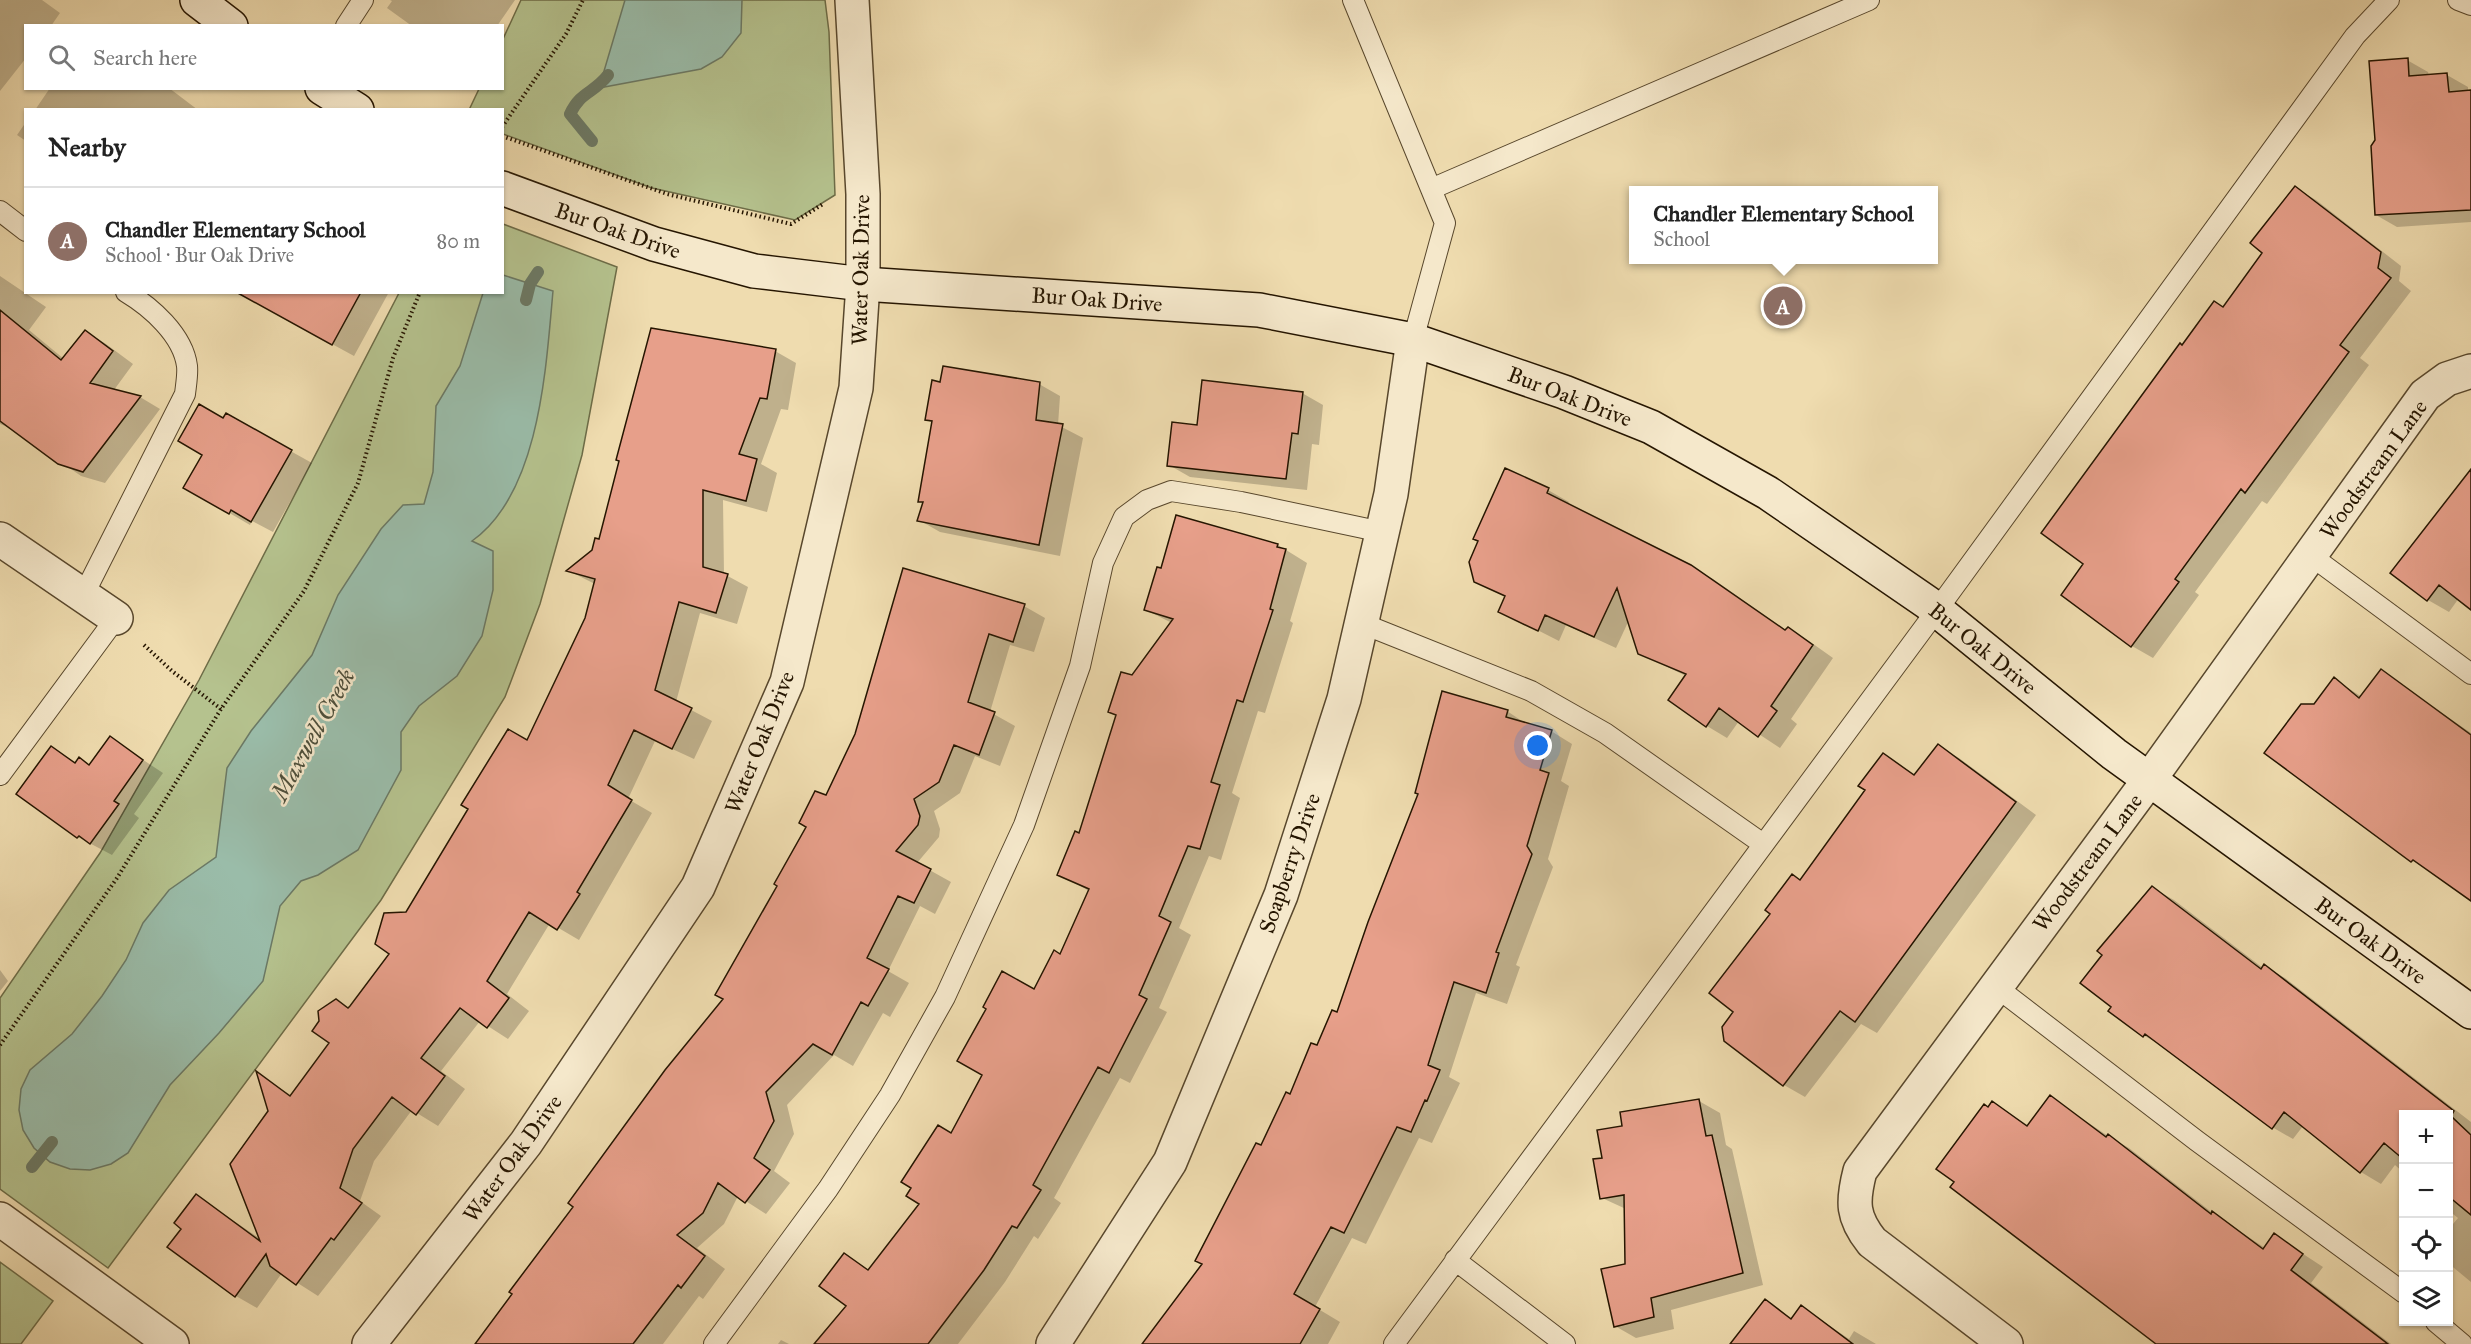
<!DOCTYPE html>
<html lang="en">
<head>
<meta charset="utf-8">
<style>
  :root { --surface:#fff; --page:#f2f2f2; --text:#222; --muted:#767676; --line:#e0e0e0; --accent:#db2777 }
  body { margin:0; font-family:"IM FELL Great Primer",serif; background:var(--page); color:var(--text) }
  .controls { position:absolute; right:18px; bottom:18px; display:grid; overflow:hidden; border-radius:0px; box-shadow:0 2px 4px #0004 }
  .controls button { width:54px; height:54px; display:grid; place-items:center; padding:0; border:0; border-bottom:2px solid var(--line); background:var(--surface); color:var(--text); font:30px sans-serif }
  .you { position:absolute; left:1538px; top:746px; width:21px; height:21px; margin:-15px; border:4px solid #fff; border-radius:50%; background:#1a73e8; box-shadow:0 0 0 9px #1a73e833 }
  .badge { display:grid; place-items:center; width:39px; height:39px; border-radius:50%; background:var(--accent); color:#fff; font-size:20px; font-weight:700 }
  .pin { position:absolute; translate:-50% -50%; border:3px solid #fff; box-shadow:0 2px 6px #0006 }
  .popup { position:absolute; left:1629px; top:186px; width:309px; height:78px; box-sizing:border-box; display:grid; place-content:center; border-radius:0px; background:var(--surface); filter:drop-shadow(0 2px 4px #0005); font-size:20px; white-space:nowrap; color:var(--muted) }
  .popup b { font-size:22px; color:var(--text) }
  .popup::after { content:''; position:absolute; left:50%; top:100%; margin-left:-12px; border:12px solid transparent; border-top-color:var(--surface) }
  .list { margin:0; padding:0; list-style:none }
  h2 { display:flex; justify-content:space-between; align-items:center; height:78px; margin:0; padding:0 24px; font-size:26px }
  h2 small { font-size:20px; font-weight:400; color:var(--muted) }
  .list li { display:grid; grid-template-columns:39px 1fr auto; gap:18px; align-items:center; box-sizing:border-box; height:108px; padding:0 24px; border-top:2px solid var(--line) }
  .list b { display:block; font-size:22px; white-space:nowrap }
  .list p { margin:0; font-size:20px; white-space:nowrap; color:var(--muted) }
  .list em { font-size:20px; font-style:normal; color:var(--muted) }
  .icon { flex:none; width:33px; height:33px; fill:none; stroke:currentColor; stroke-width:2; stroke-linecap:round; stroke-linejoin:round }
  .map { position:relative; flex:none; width:2471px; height:1344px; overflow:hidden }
  .search { position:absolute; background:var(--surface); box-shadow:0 2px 4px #0004; left:24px; top:24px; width:480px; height:66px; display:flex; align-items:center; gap:15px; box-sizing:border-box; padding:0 21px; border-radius:0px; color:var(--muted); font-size:22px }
  .panel { position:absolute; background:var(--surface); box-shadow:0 2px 4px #0004; left:24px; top:108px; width:480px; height:186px; border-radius:0px }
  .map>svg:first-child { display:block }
  .green { fill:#b5c28e; stroke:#6d6c47; stroke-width:1.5 }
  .water { fill:#9abca9; stroke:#6b7965; stroke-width:1.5 }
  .shadow { fill:#0003 }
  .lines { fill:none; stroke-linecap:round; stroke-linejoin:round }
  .stream { stroke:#6b7965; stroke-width:12 }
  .building { fill:#e79f8a; stroke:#251500; stroke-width:1.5 }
  .lane-casing { stroke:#58472c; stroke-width:22 }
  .street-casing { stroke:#58472c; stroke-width:36 }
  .secondary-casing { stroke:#251500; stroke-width:36 }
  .path { stroke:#251500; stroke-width:4; stroke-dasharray:1.5 3; stroke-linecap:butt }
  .lane { stroke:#f5e8cb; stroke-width:20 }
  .street { stroke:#f5e8cb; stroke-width:33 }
  .secondary { stroke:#f5e8cb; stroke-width:33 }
  .labels { text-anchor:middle; stroke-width:5; stroke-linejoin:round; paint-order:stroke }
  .street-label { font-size:22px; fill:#251500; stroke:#f5e8cb }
  .water-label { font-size:24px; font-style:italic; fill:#4e4f3b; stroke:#f5e8cb }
</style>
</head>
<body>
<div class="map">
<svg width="2471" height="1344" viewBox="0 0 2471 1344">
  <rect width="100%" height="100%" fill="#efdcaf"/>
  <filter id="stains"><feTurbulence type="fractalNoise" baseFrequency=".00333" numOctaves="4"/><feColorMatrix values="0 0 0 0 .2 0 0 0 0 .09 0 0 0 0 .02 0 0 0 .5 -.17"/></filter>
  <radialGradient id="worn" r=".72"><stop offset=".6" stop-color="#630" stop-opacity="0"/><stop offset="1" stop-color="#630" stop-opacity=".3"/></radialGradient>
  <path class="green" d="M 521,0 L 825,0 L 829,32 L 835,195 L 795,220 L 652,188 L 503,134 L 502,110 L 469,110 L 479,89 L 502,88 L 503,39 Z
    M 503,224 L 617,267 L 582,455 L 540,604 L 505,697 L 381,900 L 108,1268 L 0,1189 L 0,998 L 100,853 L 199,680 L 399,293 L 502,292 Z
    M 0,1262 L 53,1301 L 21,1344 L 0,1344 Z"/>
  <path class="water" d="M 625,0 L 742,0 L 741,33 L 722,57 L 701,69 L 599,88 Z
    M 503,275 L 553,291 C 546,367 540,493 472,541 L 493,551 L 493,590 L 482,636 L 457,676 L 419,706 L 401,732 L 401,770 L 358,850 L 318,875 L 301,881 L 280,906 L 263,981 L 219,1033 L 170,1085 L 128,1153 L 111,1164 L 90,1170 L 70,1169 L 50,1162 L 34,1148 L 23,1130 L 19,1110 L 21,1089 L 30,1070 L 72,1034 L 102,996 L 126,960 L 143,923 L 169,890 L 216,857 L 227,768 L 251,731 L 312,655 L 338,595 L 381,529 L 403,505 L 424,504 L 433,472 L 436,406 L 460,366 L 483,293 L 502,292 Z"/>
  <path class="shadow" d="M 0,0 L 42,0 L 60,13 L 51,26 L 26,26 L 26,58 L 0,91 Z
    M 390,0 L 515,0 L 497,26 L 412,26 L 387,8 L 392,1 Z
    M 2407,60 L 2428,72 L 2429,76 L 2447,75 L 2468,87 L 2468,92 L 2471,92 L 2471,222 L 2397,227 L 2376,215 L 2377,141 Z
    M 50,88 L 169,88 L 198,110 L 35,110 Z
    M 26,122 L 26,141 L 17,135 Z
    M 2295,188 L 2316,200 L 2401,266 L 2399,281 L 2411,291 L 2360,358 L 2369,365 L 2267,504 L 2262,501 L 2195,592 L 2199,595 L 2153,658 L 2132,646 L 2063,594 L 2085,564 L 2183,346 L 2224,308 L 2264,252 Z
    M 0,276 L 46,307 L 29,330 L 64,359 L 85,331 L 106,344 L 133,364 L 114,390 L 140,397 L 160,409 L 105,483 L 81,476 L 15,430 L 0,424 Z
    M 261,292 L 389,292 L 354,356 L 277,314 Z
    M 775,351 L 796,363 L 788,410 L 781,409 L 761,464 L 777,473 L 767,512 L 723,500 L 724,574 L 748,587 L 737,624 L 700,613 L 676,702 L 712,721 L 694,759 L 655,741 L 628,799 L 652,813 L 579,940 L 550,923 L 507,994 L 529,1011 L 508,1039 L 480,1021 L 441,1071 L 465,1089 L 438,1126 L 412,1110 L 374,1161 L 360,1201 L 381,1216 L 318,1296 L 282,1273 L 257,1308 L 236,1296 L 183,1228 L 197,1196 L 262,1240 L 270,1112 L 258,1074 L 292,1096 L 332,1043 L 336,1001 L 350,1009 L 392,953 L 407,914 L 527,742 L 586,619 L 595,584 L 569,571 L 593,551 L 600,541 Z
    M 1039,384 L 1060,396 L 1058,425 L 1083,438 L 1060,556 L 940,532 L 919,520 L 924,503 L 919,501 L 933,423 L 927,420 Z
    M 1302,393 L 1323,405 L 1319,445 L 1312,444 L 1307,490 L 1190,477 L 1169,465 Z
    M 226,415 L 312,463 L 273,532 L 252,521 L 250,525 L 185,487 Z
    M 2471,471 L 2471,607 L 2459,598 L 2449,612 L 2428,600 L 2392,573 Z
    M 1548,490 L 1569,502 L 1567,505 L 1713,579 L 1787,631 L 1788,629 L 1809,641 L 1833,658 L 1791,719 L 1797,724 L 1780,748 L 1739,721 L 1727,738 L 1707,726 L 1686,676 L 1639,653 L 1629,620 L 1616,648 L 1566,625 L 1559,641 L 1500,611 L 1506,597 L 1476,581 Z
    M 1177,516 L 1278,545 L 1307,563 L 1290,621 L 1293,623 L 1265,713 L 1258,711 L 1232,793 L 1240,798 L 1221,860 L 1209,856 L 1179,928 L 1191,935 L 1159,1008 L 1167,1012 L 1130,1083 L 1120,1078 L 1054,1198 L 1061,1203 L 1038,1239 L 1034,1236 L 1005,1282 L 958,1344 L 816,1344 L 849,1306 L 844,1255 L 869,1270 L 921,1203 L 952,1135 L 1034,991 L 1061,956 L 1089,891 L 1059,874 L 1080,835 L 1133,677 L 1172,623 L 1146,610 L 1162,570 Z
    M 1024,606 L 1045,618 L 1034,652 L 1010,645 L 990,712 L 1015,726 L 1000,766 L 975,756 L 960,793 L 934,811 L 940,829 L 939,837 L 917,863 L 951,882 L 935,914 L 920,906 L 888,971 L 909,983 L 890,1017 L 883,1013 L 853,1066 L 834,1055 L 787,1105 L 794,1134 L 774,1171 L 790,1183 L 766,1214 L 738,1196 L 724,1224 L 697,1248 L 725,1269 L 703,1299 L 699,1296 L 663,1344 L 477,1344 L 725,999 L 857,735 Z
    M 2381,671 L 2471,733 L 2471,899 L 2412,860 L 2315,706 L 2334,679 L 2362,697 Z
    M 1507,711 L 1528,725 L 1551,731 L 1572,744 L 1561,781 L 1569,786 L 1548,859 L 1553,867 L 1516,965 L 1520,967 L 1507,1004 L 1476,993 L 1449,1077 L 1460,1083 L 1432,1143 L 1419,1138 L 1366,1244 L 1352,1238 L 1315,1307 L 1340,1322 L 1328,1344 L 1145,1344 L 1204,1264 L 1261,1147 Z
    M 110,738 L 163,773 L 134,814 L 139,818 L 112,855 L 78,837 L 52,748 L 77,763 L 79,759 L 90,766 Z
    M 1938,746 L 1959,758 L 2036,815 L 1877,1033 L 1861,1024 L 1805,1097 L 1784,1085 L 1726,1040 L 1735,1011 L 1801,881 L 1867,790 L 1883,755 L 1916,775 Z
    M 2153,888 L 2174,900 L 2263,968 L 2264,966 L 2285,978 L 2471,1122 L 2471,1282 L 2448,1263 L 2448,1230 L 2458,1218 L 2448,1210 L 2448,1114 L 2404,1114 L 2404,1173 L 2395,1165 L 2381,1184 L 2361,1172 L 2303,1126 L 2293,1139 L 2272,1127 L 2164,1047 L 2143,1035 Z
    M 0,970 L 8,981 L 0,991 Z
    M 2050,1097 L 2108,1136 L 2129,1148 L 2214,1214 L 2265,1248 L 2274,1235 L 2323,1267 L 2311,1283 L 2391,1344 L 2159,1344 L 1989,1108 L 1993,1103 L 2029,1126 Z
    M 1699,1101 L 1720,1113 L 1726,1145 L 1732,1149 L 1763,1285 L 1671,1310 L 1674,1329 L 1636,1338 L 1615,1326 L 1626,1265 L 1626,1209 L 1602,1198 L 1604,1159 L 1624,1127 Z
    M 1765,1301 L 1793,1319 L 1802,1307 L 1849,1339 L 1854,1331 L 1876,1344 L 1751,1344 Z
    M 781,1340 L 789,1344 L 778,1344 Z"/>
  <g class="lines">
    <path class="stream" d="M 592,141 L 570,114 C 581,91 593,94 608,75
      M 526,300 L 530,284 L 538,272
      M 32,1167 L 52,1142"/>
  </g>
  <path class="building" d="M 2408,58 L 2409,76 L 2447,73 L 2449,92 L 2471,90 L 2471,210 L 2375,215 L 2371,146 L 2375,140 L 2369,61 Z
    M 2295,186 L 2381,252 L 2378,268 L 2391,278 L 2340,345 L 2349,352 L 2245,493 L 2241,489 L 2175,579 L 2179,582 L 2131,647 L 2061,595 L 2083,564 L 2041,533 L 2180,343 L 2182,345 L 2214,301 L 2223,307 L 2262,253 L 2250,243 Z
    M 236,292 L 361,292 L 332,345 Z
    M 0,310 L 61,360 L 85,330 L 113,351 L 90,383 L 141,396 L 83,472 L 58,464 L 0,421 Z
    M 651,328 L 776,349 L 767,399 L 760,398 L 739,454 L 757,459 L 746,501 L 703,490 L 703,567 L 728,574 L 716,613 L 679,602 L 655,690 L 692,708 L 672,749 L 634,730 L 608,785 L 632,800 L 577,892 L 580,894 L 557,930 L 529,912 L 487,981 L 509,998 L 487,1028 L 460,1008 L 421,1058 L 445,1076 L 416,1115 L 392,1097 L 353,1149 L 340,1188 L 362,1203 L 334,1240 L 331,1238 L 296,1285 L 270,1266 L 266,1254 L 235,1297 L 167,1247 L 181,1229 L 174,1223 L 196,1194 L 260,1241 L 230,1164 L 268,1111 L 256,1071 L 290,1096 L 329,1043 L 312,1031 L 319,1021 L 318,1011 L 336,999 L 348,1008 L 350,1006 L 389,954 L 375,944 L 384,913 L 406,912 L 468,809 L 461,805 L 508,729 L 527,740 L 585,618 L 595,579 L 566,571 L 592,550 L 595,538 L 599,539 L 619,461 L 616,460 Z
    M 943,366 L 1040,382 L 1036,420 L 1063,424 L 1039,545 L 917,521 L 923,502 L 918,502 L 932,421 L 925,420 L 932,380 L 940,382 Z
    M 1202,380 L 1303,392 L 1298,434 L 1292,433 L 1286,479 L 1167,466 L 1172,422 L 1197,425 Z
    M 199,404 L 223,418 L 226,413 L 292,450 L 251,522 L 231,510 L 229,514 L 183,488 L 202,455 L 178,441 Z
    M 1505,468 L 1549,488 L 1547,493 L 1691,565 L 1785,630 L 1788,627 L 1813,645 L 1771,706 L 1777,711 L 1758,737 L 1719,708 L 1706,727 L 1668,700 L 1686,674 L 1638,654 L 1617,588 L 1594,637 L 1545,615 L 1538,631 L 1498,612 L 1505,596 L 1474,582 L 1469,562 L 1478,541 L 1473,539 Z
    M 2471,469 L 2471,610 L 2439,585 L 2427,601 L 2390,573 Z
    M 1176,515 L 1278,544 L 1277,547 L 1286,549 L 1270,609 L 1273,610 L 1243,702 L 1237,700 L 1211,782 L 1220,785 L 1200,849 L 1188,846 L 1159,916 L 1171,922 L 1139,995 L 1147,999 L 1109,1073 L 1098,1067 L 1033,1185 L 1041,1190 L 1017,1228 L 1012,1226 L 984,1270 L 928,1344 L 814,1344 L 846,1306 L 819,1286 L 844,1253 L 868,1270 L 919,1204 L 906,1196 L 911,1188 L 901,1182 L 938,1125 L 951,1133 L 982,1075 L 957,1061 L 986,1009 L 983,1007 L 1002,971 L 1034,989 L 1054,950 L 1060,954 L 1089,889 L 1057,875 L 1075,831 L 1079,833 L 1116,715 L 1108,712 L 1121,672 L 1132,675 L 1173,619 L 1144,610 L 1157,567 L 1161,568 Z
    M 903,568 L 1025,604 L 1013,642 L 989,634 L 968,702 L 995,712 L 979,755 L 954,745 L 939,782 L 914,799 L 920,816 L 918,825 L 896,851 L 931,869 L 914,903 L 898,896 L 867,958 L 889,969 L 868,1006 L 861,1002 L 832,1055 L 813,1044 L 766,1092 L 774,1121 L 754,1158 L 770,1170 L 745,1203 L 718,1183 L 703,1213 L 677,1235 L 705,1256 L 681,1288 L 678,1285 L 633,1344 L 475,1344 L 512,1294 L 509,1292 L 573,1207 L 568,1203 L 665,1070 L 723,999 L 715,995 L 777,886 L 774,884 L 806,827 L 799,823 L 815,791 L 826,795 L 855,734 Z
    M 2381,669 L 2471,735 L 2471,901 L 2413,860 L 2411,862 L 2264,753 L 2301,704 L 2314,704 L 2334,677 L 2359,698 Z
    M 1442,691 L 1508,710 L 1506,717 L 1552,730 L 1540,770 L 1549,773 L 1527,846 L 1532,854 L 1496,952 L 1499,953 L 1486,993 L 1454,982 L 1428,1065 L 1440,1070 L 1427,1101 L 1425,1100 L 1411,1132 L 1397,1127 L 1344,1233 L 1331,1227 L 1294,1294 L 1320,1309 L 1300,1344 L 1142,1344 L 1202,1264 L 1195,1261 L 1256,1143 L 1261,1145 L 1286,1092 L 1290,1094 L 1311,1043 L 1317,1045 L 1332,1010 L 1337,1012 L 1368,922 L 1418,794 L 1415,793 Z
    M 110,736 L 143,760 L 114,801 L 119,804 L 90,844 L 79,836 L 77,838 L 16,794 L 51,746 L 75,763 L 79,757 L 89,765 Z
    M 1938,744 L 2016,802 L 1855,1022 L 1840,1011 L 1783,1086 L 1724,1041 L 1722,1027 L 1733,1012 L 1709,993 L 1770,914 L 1765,910 L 1792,874 L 1800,880 L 1865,790 L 1858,786 L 1883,753 L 1914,775 Z
    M 2152,886 L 2261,969 L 2264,964 L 2454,1111 L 2451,1116 L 2471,1135 L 2471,1215 L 2448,1196 L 2448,1114 L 2403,1114 L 2403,1159 L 2384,1143 L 2360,1173 L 2284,1112 L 2272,1129 L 2145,1034 L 2143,1037 L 2108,1011 L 2111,1007 L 2080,983 L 2102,955 L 2097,951 Z
    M 2050,1095 L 2106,1137 L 2108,1134 L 2211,1214 L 2212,1211 L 2263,1249 L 2274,1233 L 2303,1254 L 2291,1270 L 2388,1344 L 2156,1344 L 1950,1187 L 1954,1182 L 1936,1169 L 1984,1104 L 1988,1107 L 1992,1101 L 2027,1126 Z
    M 1699,1099 L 1706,1136 L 1712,1135 L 1743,1273 L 1651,1298 L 1654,1317 L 1614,1327 L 1601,1269 L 1625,1264 L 1624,1195 L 1600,1199 L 1593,1159 L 1602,1158 L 1597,1130 L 1622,1126 L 1620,1112 Z
    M 1765,1299 L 1791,1319 L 1801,1305 L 1853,1344 L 1730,1344 Z"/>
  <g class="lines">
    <g class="lane-casing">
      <path id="lane" d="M 1353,0 L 1445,223 L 1413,340
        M 2458,0 L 2471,5
        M 346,26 L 363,0
        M 1431,189 L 1869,0
        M 0,211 L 26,231
        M 2310,555 L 2471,674
        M 83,596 L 185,394 C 186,385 188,374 187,366 C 183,335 151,307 126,292
        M 1361,623 L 1531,691 L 1605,733 L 1763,844
        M 0,775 L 116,618
        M 1995,986 L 2197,1141 L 2404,1293
        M 1455,1260 L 1565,1344
        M 2436,1322 L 2462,1344
        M 714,1344 L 828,1189 L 890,1095 L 945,997 L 1024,825 L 1080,666 L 1103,563 L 1124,517 L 1147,500 L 1171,491 L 1241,502 L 1382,532
        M 1394,1344 L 1937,610 L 2355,36 L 2389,0"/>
    </g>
    <g class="street-casing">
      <path id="street" d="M 0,539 L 116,618
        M 0,1219 L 172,1344
        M 369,1344 L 526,1143 L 698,887 L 787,682 L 856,388 L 863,284 L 863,194 L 852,0
        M 1053,1344 L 1170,1162 L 1281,895 L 1344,699 L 1391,494 L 1413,340
        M 2006,1344 L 1872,1242 C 1852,1217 1852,1202 1860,1171 L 2149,780 L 2425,395 L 2447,379 L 2471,371"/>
    </g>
    <g class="secondary-casing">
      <path id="secondary" d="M 197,0 L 231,26
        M 322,88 L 357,110
        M 502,188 L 654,244 L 754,271 L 863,284 L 1259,310 L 1413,340 L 1564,392 L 1651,427 L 1768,493 L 1928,603 L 2114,754 L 2471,1012"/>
    </g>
    <path class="path" d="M 502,127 L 566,34 L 583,0
      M 502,136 L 667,194 L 791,224 L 823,204
      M 144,645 L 172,671 L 221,709
      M 0,1045 L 117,878 L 221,709 L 304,591 L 358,483 L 393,358 L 420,292"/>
    <use href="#lane" class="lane"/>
    <use href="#street" class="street"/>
    <use href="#secondary" class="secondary"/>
  </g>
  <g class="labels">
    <g class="street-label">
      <text transform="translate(618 230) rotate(19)" y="8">Bur Oak Drive</text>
      <text transform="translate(860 270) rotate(-89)" y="8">Water Oak Drive</text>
      <text transform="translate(1097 299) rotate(4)" y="8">Bur Oak Drive</text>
      <text transform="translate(1570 396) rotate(21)" y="8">Bur Oak Drive</text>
      <text transform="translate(2373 469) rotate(-54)" y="8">Woodstream Lane</text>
      <text transform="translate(1983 648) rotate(39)" y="8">Bur Oak Drive</text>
      <text transform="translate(759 742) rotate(-68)" y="8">Water Oak Drive</text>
      <text transform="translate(2087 862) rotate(-53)" y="8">Woodstream Lane</text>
      <text transform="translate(1289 863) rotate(-71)" y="8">Soapberry Drive</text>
      <text transform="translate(2371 940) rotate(36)" y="8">Bur Oak Drive</text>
      <text transform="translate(512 1158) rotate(-54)" y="8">Water Oak Drive</text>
    </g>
    <g class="water-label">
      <text transform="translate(313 735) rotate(-61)" y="8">Maxwell Creek</text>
    </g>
  </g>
  <rect width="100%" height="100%" filter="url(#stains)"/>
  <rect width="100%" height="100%" fill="url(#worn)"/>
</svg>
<div class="controls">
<button>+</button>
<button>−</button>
<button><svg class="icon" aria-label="locate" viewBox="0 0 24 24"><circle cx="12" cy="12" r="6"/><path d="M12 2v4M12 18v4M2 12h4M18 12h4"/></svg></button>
<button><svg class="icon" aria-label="layers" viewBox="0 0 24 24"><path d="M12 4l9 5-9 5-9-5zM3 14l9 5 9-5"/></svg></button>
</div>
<div class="you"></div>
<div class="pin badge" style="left:1783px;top:306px;background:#8d6e63">A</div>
<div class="popup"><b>Chandler Elementary School</b>School</div>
<div class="search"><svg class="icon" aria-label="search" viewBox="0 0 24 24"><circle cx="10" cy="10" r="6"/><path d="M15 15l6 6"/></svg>Search here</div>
<section class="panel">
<h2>Nearby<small></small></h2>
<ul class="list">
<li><span class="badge" style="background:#8d6e63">A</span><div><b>Chandler Elementary School</b><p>School · Bur Oak Drive</p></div><em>80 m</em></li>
</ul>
</section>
</div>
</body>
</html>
